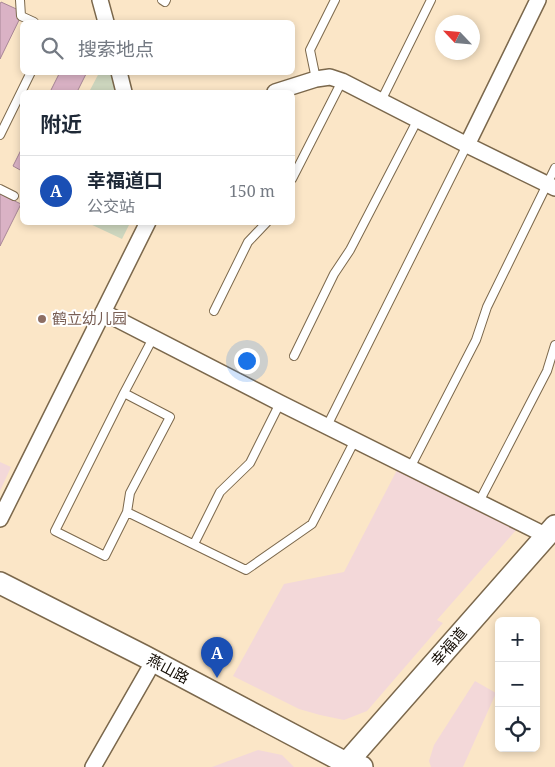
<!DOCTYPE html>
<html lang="zh">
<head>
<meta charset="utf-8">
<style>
  :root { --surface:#fff; --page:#f2f2f3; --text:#1f2937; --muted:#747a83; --line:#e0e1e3; --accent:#db2777 }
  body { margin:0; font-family:"Noto Serif","Noto Sans SC",serif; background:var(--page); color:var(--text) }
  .controls { position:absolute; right:15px; bottom:15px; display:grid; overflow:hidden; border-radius:8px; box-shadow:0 2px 8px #0003 }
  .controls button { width:45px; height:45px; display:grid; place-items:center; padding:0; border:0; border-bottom:1px solid var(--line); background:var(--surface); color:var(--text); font:25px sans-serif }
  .compass { position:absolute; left:435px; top:15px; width:45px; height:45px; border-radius:50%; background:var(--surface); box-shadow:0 2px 8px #0003; rotate:296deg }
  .you { position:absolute; left:246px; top:360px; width:18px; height:18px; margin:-12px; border:4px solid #fff; border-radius:50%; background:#1a73e8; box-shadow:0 0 0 8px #1a73e833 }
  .badge { display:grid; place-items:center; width:32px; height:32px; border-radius:50%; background:var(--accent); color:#fff; font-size:16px; font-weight:700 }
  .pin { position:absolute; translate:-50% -41px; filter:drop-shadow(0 1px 2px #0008) }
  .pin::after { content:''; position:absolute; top:26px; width:18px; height:15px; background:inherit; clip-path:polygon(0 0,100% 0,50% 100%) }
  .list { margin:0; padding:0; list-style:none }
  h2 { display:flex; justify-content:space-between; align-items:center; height:65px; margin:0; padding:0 20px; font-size:21px }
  h2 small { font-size:16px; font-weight:400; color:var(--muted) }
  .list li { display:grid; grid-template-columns:32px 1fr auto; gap:15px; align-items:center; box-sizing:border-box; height:70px; padding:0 20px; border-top:1px solid var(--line) }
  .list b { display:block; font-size:19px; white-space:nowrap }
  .list p { margin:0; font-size:16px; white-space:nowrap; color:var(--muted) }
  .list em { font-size:16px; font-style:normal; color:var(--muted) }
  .icon { flex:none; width:28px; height:28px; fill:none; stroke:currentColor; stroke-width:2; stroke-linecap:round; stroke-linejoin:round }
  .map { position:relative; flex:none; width:555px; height:767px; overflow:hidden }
  .search { position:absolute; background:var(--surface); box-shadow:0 2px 8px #0003; left:20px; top:20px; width:275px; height:55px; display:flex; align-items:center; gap:12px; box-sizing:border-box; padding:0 18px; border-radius:8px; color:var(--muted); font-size:19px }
  .panel { position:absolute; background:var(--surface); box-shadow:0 2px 8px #0003; left:20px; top:90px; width:275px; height:135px; border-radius:8px }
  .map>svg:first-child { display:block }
  .commercial { fill:#f3d8d9 }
  .green { fill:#ced7bf }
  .building { fill:#dab2c5; stroke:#a88697 }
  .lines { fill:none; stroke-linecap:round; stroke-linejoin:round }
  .service-casing { stroke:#7b684c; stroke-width:10 }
  .minor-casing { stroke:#7b684c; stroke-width:18 }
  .secondary-casing { stroke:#7b684c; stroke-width:24 }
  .service { stroke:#fff; stroke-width:8 }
  .minor { stroke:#fff; stroke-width:15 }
  .secondary { stroke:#fff; stroke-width:21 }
  .education-dot { fill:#8d6e63; stroke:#fff; stroke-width:2 }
  .labels { text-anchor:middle; stroke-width:4; stroke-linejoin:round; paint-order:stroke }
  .education-label { font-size:15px; fill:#785e54; stroke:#fff; text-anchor:start }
  .street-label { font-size:15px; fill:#120b03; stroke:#fff }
</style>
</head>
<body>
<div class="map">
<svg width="555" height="767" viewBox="0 0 555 767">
  <rect width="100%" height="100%" fill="#fbe6c7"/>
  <path class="commercial" d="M 0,462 L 11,467 L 0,491 Z
    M 397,470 L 517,529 L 437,620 L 443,623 L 367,711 L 344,720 L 320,715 L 299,709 L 233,676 L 284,584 L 344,572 Z
    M 475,681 L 496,693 L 463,767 L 431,767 L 429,761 L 434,745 Z
    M 258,750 L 282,755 L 294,767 L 212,767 Z"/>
  <path class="green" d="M 99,73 L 114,73 L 118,92 L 89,92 Z
    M 88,223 L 130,222 L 130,223 L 122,239 Z"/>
  <path class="building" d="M 1,2 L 23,12 L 0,59 L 0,4 Z
    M 60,72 L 87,72 L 77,92 L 50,92 Z
    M 22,148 L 22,171 L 13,166 Z
    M 0,194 L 21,204 L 0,246 Z"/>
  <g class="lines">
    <g class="service-casing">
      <path id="service" d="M 20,0 L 21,16 L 34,22
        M 162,0 L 165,2 L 166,0
        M 316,79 L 310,50 L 335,0
        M 381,101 L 431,0
        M 0,135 L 31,72
        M 292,179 L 342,81
        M 0,189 L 14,196
        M 214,311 L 248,242 L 267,222
        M 153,338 L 124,393 L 170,417 L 130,493 L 127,512 L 246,570 L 312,524 L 355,440
        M 294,356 L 334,274 L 350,250 L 418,119
        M 124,393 L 55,531 L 105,556 L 127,512
        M 327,426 L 467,145
        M 410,468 L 476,340 L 487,307 L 555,168
        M 479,502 L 547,371 L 555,345
        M 194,544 L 220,492 L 250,463 L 280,403"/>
    </g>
    <g class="minor-casing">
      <path id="minor" d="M 100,0 L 106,22
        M 119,72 L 124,92
        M 275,92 L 316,79 L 330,77 L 342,81 L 467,145 L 555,188
        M 467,145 L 538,0
        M 103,312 L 280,403 L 547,536
        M 0,519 L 148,222
        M 93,767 L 148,671"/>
    </g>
    <g class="secondary-casing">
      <path id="secondary" d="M 0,583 L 144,656 L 346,763 L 362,767
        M 343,767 L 555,526"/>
    </g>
    <use href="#service" class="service"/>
    <use href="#minor" class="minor"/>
    <use href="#secondary" class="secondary"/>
  </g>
  <circle class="education-dot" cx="42" cy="319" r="5"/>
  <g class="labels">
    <g class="education-label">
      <text x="52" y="324">鹤立幼儿园</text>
    </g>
    <g class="street-label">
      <text transform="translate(449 647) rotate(-49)" y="5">幸福道</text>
      <text transform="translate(168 669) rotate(28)" y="5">燕山路</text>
    </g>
  </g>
</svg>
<div class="controls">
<button>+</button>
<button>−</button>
<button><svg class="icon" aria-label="locate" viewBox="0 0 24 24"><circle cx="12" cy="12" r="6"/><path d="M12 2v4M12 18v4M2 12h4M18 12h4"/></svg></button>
</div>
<svg class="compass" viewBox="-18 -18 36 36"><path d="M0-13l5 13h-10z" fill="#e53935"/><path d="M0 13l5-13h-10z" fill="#747a83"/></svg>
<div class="you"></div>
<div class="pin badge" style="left:217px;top:678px;background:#1a4fb4">A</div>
<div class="search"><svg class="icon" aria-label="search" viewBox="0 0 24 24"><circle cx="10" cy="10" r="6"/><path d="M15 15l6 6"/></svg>搜索地点</div>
<section class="panel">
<h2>附近<small></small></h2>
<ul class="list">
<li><span class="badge" style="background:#1a4fb4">A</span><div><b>幸福道口</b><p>公交站</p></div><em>150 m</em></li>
</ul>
</section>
</div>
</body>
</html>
